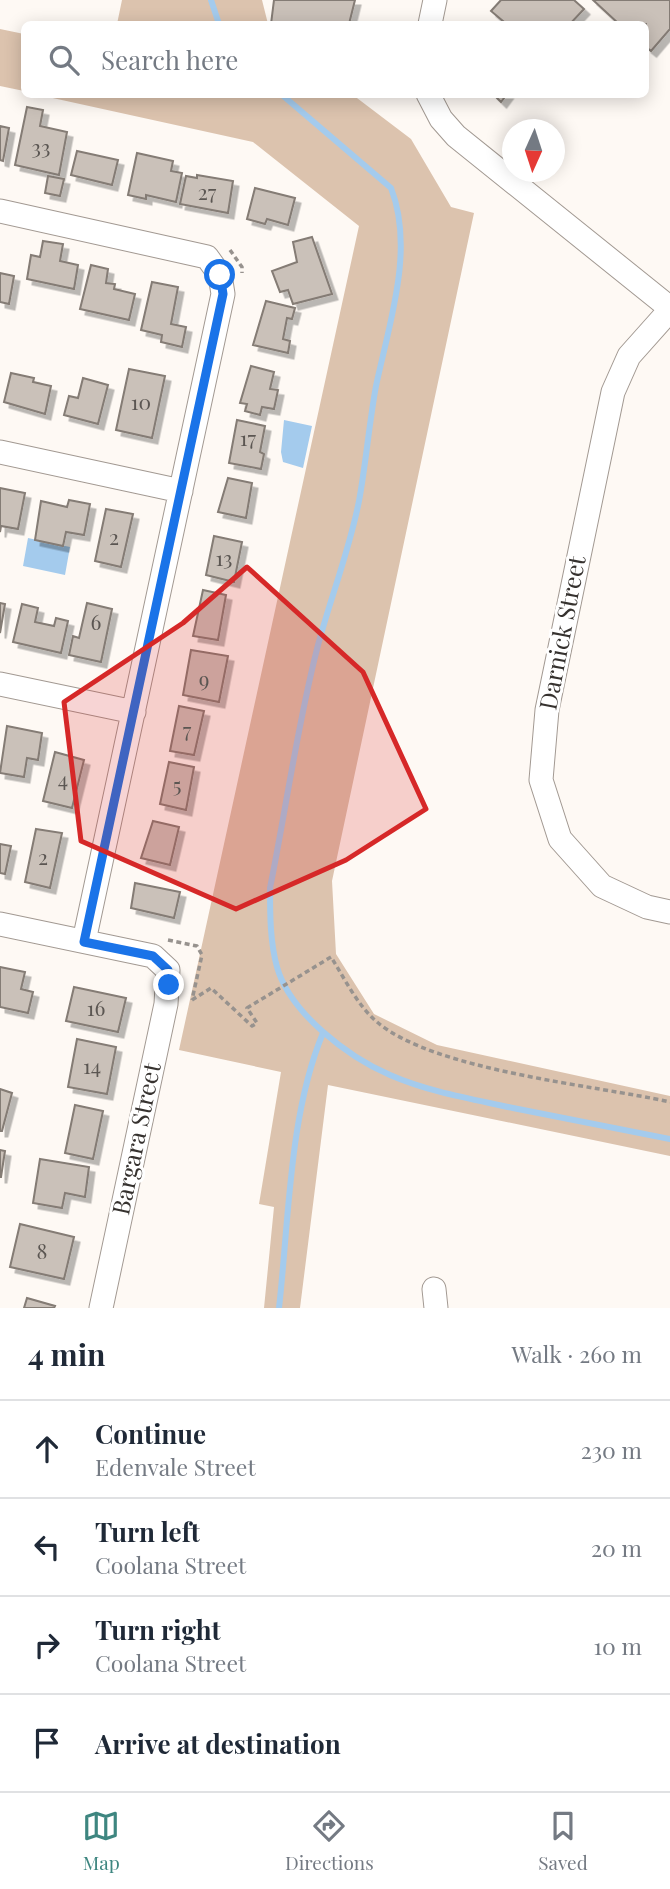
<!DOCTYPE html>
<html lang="en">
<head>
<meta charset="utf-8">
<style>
  :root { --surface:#fff; --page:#f6f6f7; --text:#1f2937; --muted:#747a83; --line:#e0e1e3; --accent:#3e8680 }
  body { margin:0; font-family:"Playfair Display",serif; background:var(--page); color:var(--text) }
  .compass { position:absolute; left:502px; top:119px; width:63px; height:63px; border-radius:50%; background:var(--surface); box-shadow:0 4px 18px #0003; rotate:183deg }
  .stop { position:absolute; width:21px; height:21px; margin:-16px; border:5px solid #1a73e8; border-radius:50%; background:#fff }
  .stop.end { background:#1a73e8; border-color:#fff; box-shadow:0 2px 7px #0008 }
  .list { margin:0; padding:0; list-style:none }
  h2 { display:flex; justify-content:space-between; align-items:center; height:91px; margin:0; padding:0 28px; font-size:30px }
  h2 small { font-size:23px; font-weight:400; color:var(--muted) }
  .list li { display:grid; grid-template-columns:46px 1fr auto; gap:21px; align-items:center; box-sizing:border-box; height:98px; padding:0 28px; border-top:2px solid var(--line) }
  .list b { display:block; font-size:26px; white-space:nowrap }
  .list p { margin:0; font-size:23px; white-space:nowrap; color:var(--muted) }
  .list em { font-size:23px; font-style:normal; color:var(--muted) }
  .icon { flex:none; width:38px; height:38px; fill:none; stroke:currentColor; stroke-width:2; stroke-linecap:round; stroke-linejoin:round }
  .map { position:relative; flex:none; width:670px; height:1308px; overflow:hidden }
  .search { position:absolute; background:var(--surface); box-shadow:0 4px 18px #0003; left:21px; right:21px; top:21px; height:77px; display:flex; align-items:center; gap:18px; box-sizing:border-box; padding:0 24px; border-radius:10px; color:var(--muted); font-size:26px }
  .sheet { height:483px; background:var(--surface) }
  nav { display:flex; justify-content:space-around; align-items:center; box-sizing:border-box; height:98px; border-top:2px solid var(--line); background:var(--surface); font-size:19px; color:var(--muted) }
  nav a { display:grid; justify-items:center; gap:4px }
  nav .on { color:var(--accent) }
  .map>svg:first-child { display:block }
  .green { fill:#dcc3ae }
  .water { fill:#a4cbed }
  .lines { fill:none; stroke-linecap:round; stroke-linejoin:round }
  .stream { stroke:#a4cbed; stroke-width:6 }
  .building { fill:#cac1b9; stroke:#847b74; stroke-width:2; filter:url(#shadow) }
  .minor-casing { stroke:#a29992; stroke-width:25 }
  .path { stroke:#97928e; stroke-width:3.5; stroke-dasharray:5 3.5; stroke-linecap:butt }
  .minor { stroke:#fff; stroke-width:23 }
  .route { stroke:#1a73e8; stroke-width:9 }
  .marked { fill:#d62828; fill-opacity:0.2; stroke:#d62828; stroke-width:5; stroke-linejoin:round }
  .labels { text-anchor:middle; stroke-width:6; stroke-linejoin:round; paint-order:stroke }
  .number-label { font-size:21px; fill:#5b5652 }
  .street-label { font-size:24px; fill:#36322f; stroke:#fff }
</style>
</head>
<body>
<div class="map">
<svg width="670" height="1308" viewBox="0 0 670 1308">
  <defs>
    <filter id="shadow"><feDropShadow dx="5.5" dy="5.5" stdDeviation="0" flood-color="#0004"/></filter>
  </defs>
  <rect width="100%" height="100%" fill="#fef9f4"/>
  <path class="green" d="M 122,0 L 262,0 L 268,24 L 117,24 Z
    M 0,29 L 24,34 L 24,91 L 0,86 Z
    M 39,95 L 353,95 L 411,139 L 451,207 L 474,213 L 332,881 L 336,954 L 374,1014 L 437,1045 L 670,1096 L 670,1156 L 328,1085 L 300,1308 L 264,1308 L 274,1207 L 259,1204 L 281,1072 L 179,1050 L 359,226 L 253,142 Z"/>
  <path class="water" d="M 284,420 L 312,426 L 303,468 L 283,462 L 281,452 Z
    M 28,538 L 70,547 L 65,575 L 23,566 Z"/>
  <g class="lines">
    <path class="stream" d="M 211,0 L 219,24
      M 281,94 L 391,188 C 415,249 389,324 376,386 C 369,424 366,463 359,501 C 349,552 330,599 317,649 C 297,727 286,809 270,888 C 270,914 270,942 277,967 C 290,1013 348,1057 390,1075 C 429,1092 472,1099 513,1108 C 566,1118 618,1129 670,1139
      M 279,1308 C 289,1220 289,1114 323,1033"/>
  </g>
  <path class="building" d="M 274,0 L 355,0 L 349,24 L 271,24 Z
    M 501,0 L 574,0 L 584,9 L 570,24 L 501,24 L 504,22 L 491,11 Z
    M 593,0 L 670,0 L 670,29 L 651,51 L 646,47 L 646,24 L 619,24 Z
    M 493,94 L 507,94 L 501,102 Z
    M 27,107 L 43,110 L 40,126 L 67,132 L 59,175 L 15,165 Z
    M 0,126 L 9,128 L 3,161 L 0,160 Z
    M 77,151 L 118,160 L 112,185 L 71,175 Z
    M 137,153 L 173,161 L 171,171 L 182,173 L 176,202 L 146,195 L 146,199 L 128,195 Z
    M 197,175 L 233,181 L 228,213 L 180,204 L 186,176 L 197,178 Z
    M 48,176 L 64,179 L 60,196 L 45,193 Z
    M 255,188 L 295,198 L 288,225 L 267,219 L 265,224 L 247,219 Z
    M 312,237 L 332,294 L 293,304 L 288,290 L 280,292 L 272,271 L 297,262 L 293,242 Z
    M 43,241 L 63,244 L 60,261 L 78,265 L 74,289 L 27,279 L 31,255 L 40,257 Z
    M 91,265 L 108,269 L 106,283 L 115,284 L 114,289 L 135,294 L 129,320 L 80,309 Z
    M 0,273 L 14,276 L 9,304 L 0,302 Z
    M 152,282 L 178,287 L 171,324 L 186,327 L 182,347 L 161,342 L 162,335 L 141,330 Z
    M 266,301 L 295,308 L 292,319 L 287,318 L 283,339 L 290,341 L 288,353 L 253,345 Z
    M 251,366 L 274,372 L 270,389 L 278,390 L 274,409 L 262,407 L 260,415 L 245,411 L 247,404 L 240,403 Z
    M 129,369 L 165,376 L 152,438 L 116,430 Z
    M 11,373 L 34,378 L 33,382 L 51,386 L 45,414 L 4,402 Z
    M 83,378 L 108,385 L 98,424 L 64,415 L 69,396 L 78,398 Z
    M 237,420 L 265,426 L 260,452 L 264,454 L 261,469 L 229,463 Z
    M 228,478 L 252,483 L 246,518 L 218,512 Z
    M 0,488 L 25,493 L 18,529 L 1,526 L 0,532 Z
    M 69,500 L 90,504 L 84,535 L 66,532 L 63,546 L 35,540 L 41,501 L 67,507 Z
    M 106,509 L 133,514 L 121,567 L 95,561 Z
    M 214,536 L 242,542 L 234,582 L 206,575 Z
    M 203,590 L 226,595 L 218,640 L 193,636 Z
    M 0,603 L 5,604 L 0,633 Z
    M 87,603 L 112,609 L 101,662 L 69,655 L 73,636 L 79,638 Z
    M 22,604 L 38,608 L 35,622 L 54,626 L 56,618 L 68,621 L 61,653 L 13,642 Z
    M 191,650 L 228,656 L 219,702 L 183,695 Z
    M 179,706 L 204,711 L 194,755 L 170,751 Z
    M 7,726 L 42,733 L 38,760 L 27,758 L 24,777 L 0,773 Z
    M 55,752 L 84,760 L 72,808 L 43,801 Z
    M 169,762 L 194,767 L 186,810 L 160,804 Z
    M 153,821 L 179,827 L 170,865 L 141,858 Z
    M 36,829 L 62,833 L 50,888 L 25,882 Z
    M 0,844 L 11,846 L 5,874 L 0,873 Z
    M 135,883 L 180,892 L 174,918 L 131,908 Z
    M 0,967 L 25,972 L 21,989 L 33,992 L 28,1013 L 0,1007 Z
    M 74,987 L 126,998 L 118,1032 L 66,1021 Z
    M 77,1039 L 116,1047 L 107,1094 L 68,1087 Z
    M 0,1089 L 12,1093 L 2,1131 L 0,1131 Z
    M 75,1105 L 103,1111 L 93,1159 L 65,1153 Z
    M 0,1150 L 5,1151 L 1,1177 L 0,1177 Z
    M 40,1159 L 89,1167 L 85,1197 L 65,1193 L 62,1208 L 33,1203 Z
    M 20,1224 L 74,1237 L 64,1279 L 10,1267 Z
    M 27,1298 L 55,1306 L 54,1308 L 24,1308 Z"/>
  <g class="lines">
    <g class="minor-casing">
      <path id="minor" d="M 430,24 L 435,0
        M 428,94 L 441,119 L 456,136 L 670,308
        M 0,211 L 207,257 L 220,275 L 223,294 L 84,941
        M 670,310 L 629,356 L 613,392 L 547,710 L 541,780 L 560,839 L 602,886 L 647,907 L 670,912
        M 0,452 L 181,491
        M 0,684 L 134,712
        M 0,924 L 153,956 L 168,970 L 166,1004 L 101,1308
        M 434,1289 L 436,1308"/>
    </g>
    <path class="path" d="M 230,250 L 242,267 L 242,273
      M 168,940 L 197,946 L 202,955 L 192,1000
      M 192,1000 L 211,988 L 252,1026 L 257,1023 L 247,1008 L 331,957 C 345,979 357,1005 377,1022 C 435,1071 594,1085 670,1102"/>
    <use href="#minor" class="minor"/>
  </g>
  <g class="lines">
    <path class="route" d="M 169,985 L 168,970 L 153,956 L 84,942 L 223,294 L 220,275"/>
  </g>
  <path class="marked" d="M 247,567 L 363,672 L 426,809 L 346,860 L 236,909 L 81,841 L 64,702 L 183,623 Z"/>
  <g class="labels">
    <g class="number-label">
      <text x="41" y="155">33</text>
      <text x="207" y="200">27</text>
      <text x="141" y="410">10</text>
      <text x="248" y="446">17</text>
      <text x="114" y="545">2</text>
      <text x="224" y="566">13</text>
      <text x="96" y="630">6</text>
      <text x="204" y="687">9</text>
      <text x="187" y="738">7</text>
      <text x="63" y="787">4</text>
      <text x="177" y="793">5</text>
      <text x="43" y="865">2</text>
      <text x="96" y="1016">16</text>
      <text x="92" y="1074">14</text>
      <text x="42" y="1259">8</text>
    </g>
    <g class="street-label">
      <text transform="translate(563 633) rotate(-79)" y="8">Darnick Street</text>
      <text transform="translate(137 1139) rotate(-78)" y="8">Bargara Street</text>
    </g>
  </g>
</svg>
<svg class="compass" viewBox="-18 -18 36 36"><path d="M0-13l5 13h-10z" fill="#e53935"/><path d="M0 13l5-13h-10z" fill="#747a83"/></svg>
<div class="stop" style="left:220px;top:275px"></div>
<div class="stop end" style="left:169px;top:985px"></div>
<div class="search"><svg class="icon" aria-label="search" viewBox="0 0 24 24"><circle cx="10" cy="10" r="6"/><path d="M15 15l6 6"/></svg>Search here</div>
</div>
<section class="sheet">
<h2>4 min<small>Walk · 260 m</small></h2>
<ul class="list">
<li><svg class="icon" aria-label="ahead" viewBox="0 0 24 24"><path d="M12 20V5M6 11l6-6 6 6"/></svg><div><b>Continue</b><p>Edenvale Street</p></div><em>230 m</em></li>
<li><svg class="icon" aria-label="left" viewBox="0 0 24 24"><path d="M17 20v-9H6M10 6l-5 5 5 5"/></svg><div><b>Turn left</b><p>Coolana Street</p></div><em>20 m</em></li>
<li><svg class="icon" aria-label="right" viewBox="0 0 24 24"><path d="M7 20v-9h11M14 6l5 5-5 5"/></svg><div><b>Turn right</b><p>Coolana Street</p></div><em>10 m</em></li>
<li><svg class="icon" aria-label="arrive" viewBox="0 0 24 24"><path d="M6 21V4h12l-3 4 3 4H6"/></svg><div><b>Arrive at destination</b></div></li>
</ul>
</section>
<nav>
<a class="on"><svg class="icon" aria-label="map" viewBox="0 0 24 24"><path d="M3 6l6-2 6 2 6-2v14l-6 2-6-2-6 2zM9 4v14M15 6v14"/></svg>Map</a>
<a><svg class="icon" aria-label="directions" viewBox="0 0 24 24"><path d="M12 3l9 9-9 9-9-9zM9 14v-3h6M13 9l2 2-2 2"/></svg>Directions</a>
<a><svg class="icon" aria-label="saved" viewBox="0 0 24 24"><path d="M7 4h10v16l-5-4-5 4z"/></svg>Saved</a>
</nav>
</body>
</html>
